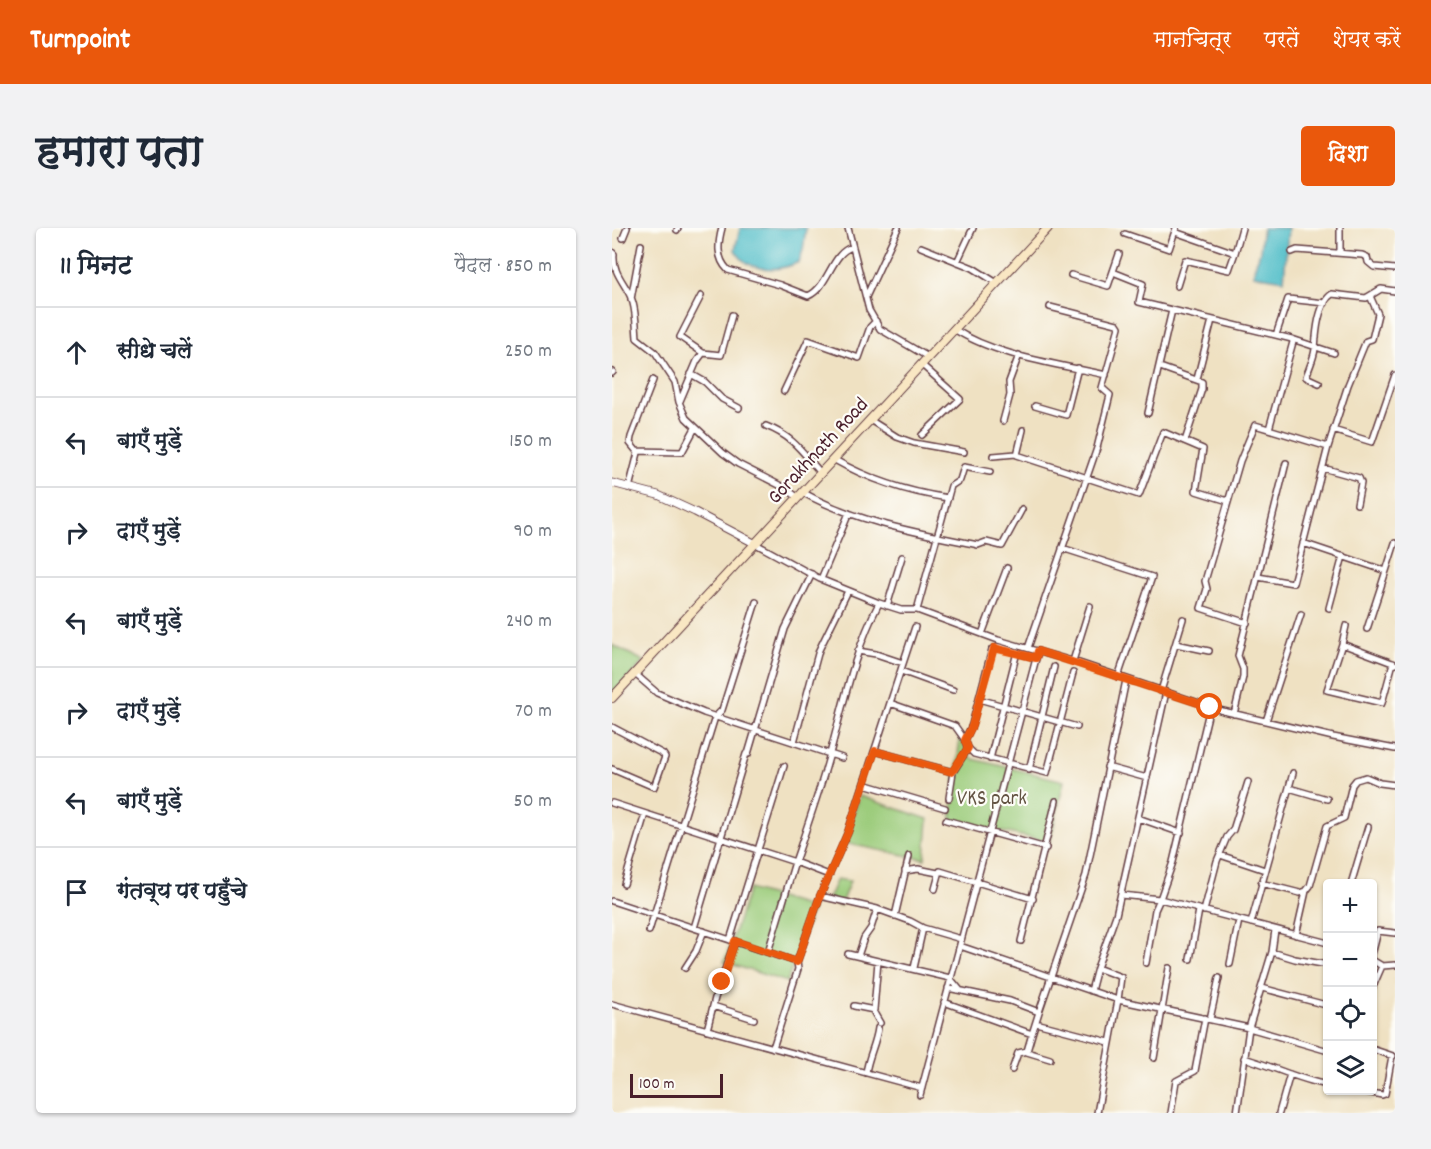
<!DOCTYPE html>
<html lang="hi">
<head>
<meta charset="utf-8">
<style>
  :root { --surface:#fff; --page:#f2f2f3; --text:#1f2937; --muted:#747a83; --line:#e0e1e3; --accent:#ea580c }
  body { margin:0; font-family:Dekko,"Playpen Sans Deva",sans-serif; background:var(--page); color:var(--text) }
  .controls { position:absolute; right:18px; bottom:18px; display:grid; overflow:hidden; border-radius:6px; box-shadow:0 2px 4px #0004 }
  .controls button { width:54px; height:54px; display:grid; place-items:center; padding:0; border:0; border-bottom:2px solid var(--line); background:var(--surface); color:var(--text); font:30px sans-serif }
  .scale { position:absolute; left:18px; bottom:15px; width:93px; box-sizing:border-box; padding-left:6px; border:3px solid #4a1f2b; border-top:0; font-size:16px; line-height:21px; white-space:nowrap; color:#4a1f2b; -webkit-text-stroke:4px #fdfcf7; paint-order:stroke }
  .stop { position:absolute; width:18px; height:18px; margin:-14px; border:4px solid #ea580c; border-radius:50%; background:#fff }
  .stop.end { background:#ea580c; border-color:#fff; box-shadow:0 2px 6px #0008 }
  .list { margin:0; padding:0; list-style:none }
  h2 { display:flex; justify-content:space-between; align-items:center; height:78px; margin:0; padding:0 24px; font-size:26px }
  h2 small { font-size:20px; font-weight:400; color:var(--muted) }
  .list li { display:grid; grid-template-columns:39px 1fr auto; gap:18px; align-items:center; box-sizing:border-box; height:90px; padding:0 24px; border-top:2px solid var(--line) }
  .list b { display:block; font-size:22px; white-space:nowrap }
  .list em { font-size:20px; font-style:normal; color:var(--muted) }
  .icon { flex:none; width:33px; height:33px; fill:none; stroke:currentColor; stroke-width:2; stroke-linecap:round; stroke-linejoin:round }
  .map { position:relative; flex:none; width:783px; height:885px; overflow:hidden; border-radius:6px }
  header { display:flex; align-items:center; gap:36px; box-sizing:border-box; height:84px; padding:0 30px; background:var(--accent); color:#fff }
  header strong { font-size:28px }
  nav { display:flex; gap:33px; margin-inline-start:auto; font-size:21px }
  .intro { display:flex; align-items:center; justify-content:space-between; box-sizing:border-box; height:144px; padding:0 36px }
  h1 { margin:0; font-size:42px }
  .button { padding:15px 27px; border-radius:6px; background:var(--accent); color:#fff; font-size:21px; font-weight:700 }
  main { display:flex; gap:36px; padding:0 36px }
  aside { flex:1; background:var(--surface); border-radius:6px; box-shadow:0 2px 4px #0004 }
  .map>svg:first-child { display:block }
  .green { fill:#9ccc7b; stroke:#737653; stroke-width:1.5 }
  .water { fill:#50bdc8; stroke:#4d6e7a; stroke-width:1.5 }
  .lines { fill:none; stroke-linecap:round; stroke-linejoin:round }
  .minor-casing { stroke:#633c42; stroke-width:8 }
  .tertiary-casing { stroke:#633c42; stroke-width:9 }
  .secondary-casing { stroke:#633c42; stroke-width:10 }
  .minor { stroke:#fff; stroke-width:5 }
  .tertiary { stroke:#fff; stroke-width:7 }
  .secondary { stroke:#f9e7c3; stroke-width:8 }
  .route { stroke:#ea580c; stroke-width:8 }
  .labels { text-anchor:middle; stroke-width:4.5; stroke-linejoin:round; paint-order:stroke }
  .street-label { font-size:21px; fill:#4a1f2b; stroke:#fdfcf7 }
  .park-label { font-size:21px; fill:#635343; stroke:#fdfcf7 }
</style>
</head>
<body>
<header>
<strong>Turnpoint</strong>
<nav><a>मानचित्र</a><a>परतें</a><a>शेयर करें</a></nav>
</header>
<div class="intro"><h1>हमारा पता</h1><a class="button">दिशा</a></div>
<main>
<aside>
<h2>11 मिनट<small>पैदल · 850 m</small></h2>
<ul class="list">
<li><svg class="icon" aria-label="ahead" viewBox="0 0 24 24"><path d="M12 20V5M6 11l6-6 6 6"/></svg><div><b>सीधे चलें</b></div><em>250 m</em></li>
<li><svg class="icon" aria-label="left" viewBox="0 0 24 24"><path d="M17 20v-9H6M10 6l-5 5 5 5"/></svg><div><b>बाएँ मुड़ें</b></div><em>150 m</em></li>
<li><svg class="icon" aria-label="right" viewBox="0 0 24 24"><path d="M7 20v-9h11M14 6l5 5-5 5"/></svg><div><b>दाएँ मुड़ें</b></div><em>90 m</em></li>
<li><svg class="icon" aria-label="left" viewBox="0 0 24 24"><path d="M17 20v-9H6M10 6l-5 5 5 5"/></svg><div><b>बाएँ मुड़ें</b></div><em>240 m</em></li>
<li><svg class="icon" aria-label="right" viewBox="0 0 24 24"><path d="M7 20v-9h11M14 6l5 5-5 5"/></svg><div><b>दाएँ मुड़ें</b></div><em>70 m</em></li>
<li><svg class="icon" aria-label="left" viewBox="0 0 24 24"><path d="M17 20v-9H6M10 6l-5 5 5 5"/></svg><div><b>बाएँ मुड़ें</b></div><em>50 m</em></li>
<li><svg class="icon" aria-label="arrive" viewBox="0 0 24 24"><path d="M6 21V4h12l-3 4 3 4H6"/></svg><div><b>गंतव्य पर पहुँचे</b></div></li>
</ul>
</aside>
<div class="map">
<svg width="783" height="885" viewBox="0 0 783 885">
  <rect width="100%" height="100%" fill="#fdfcf7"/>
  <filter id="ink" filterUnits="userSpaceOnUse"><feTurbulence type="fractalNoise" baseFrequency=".0167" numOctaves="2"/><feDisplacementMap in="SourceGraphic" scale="12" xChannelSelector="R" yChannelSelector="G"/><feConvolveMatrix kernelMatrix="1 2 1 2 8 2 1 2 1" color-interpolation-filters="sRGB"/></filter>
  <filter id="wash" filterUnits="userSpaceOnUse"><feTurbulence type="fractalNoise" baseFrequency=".008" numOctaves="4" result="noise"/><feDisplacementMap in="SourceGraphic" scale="24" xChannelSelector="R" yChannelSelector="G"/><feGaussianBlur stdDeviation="1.35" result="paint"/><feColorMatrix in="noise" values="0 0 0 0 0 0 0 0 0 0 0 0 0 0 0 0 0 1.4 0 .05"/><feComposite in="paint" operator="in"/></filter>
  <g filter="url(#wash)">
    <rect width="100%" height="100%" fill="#efe1c2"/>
    <path class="green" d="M 0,417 L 32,433 L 3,465 L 0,463 Z
      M 348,507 L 355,524 L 361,531 L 452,553 L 438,614 L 339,593 Z
      M 248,568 L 316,591 L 313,631 L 231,615 Z
      M 225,651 L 238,653 L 228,678 L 215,673 Z
      M 137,661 L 201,680 L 175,754 L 112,734 Z"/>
    <path class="water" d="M 128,0 L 194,0 L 191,22 L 187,34 C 166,44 136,45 123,22 Z
      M 651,0 L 676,0 L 672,52 L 642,47 C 641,37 645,35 647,27 C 649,21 649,9 651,0 Z"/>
  </g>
  <g filter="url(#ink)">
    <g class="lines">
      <g class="minor-casing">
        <path id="minor" d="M 110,0 C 106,15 104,30 116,42 L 168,57 L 196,68 C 217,59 219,25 240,19
          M 236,0 L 257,82 L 268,101 L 316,129
          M 728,0 L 728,25
          M 65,2 L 66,0
          M 563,4 L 623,25 L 617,42 L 573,32 L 565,58
          M 513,6 L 557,21 L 564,0
          M 11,10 L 15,0
          M 309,19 L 361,40 L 385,55
          M 0,24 L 2,26 C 0,47 16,57 21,75 C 24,86 24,98 25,110 L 43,124 L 63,154 L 67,174 L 74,190 L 111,225 L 126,236 L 175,261 L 185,269
          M 680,24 L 685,22 L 750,27 L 755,29 L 756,34 L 762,39 L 783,41
          M 623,25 L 630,0
          M 345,34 L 361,0
          M 501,44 L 531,56 L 527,74 L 680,111 L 681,114 L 657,201
          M 459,47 L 496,58 L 507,26
          M 89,68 L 68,109 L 91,125
          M 254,69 L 286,0
          M 19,71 L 29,17
          M 342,101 C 383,128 446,136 494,147
          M 664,107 L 676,71 L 713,75
          M 680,111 L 722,125
          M 309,136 L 348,171 L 310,207
          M 548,139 L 590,154 L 590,161 L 573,213
          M 0,145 L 1,144
          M 79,146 L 93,154 L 110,171 L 127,180
          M 585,151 L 600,92
          M 707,155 L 694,149 C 697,140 702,130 703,121 C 704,106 706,75 720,66 L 754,70 L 769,61 L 783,63
          M 172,163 L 196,112 L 247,130 L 258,99 L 264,93
          M 68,173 L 85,133 L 91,125 L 109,127 L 120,87
          M 423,178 L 454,187 L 466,140
          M 536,185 L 560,82
          M 258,192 L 285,209 L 302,215 L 352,224
          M 391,193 L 398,167 L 397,154 L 407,127
          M 154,198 C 182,209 190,224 209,245
          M 411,202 L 405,227 L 527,267 L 551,204 L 591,221 L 584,263 L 616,273
          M 721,202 L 760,214 L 783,147
          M 716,219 L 736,157 L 754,113 L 760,111 L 766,86 L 758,68
          M 25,223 L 70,224 L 83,200
          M 381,228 L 404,226
          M 221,231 C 256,251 296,264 336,270
          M 711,240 L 747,250 L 749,255 L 745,276
          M 17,260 L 26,225 L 18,215 L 19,209 L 41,152
          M 190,264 C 243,294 307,305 366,317 L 374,314 L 390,318 L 410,281
          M 142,315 L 208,351 L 267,375 L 289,382 L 305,382 L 386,412 L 467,435 L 611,483 L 721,509 L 783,521
          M 691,315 L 774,343 L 755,401
          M 450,320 L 540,349 L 506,449
          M 774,343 L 783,315
          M 209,351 L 237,285
          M 275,378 L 290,329
          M 717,380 L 731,328
          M 305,382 L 339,258 L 348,252 L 352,239 L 378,244
          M 635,395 L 589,380 L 595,361 L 593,353 L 628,233 L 643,197 L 716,219 L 681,355 L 646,349
          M 734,398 L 730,416 L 783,436
          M 303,399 L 278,475 L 343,498 L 353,512 L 356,520 L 362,526 L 435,545 L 461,445
          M 370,406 L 395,340
          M 564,416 L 597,423
          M 730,416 L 715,462 L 770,475 L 781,435
          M 416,420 L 485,220 L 498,167 L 490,160 L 507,99 L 505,96 L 438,79
          M 246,423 L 264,426 L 291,435
          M 461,433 L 478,378
          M 289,443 L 341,462
          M 22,445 L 45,465 L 92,485 L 230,530
          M 549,463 L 571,391
          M 554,464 L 504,687 L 485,740 L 509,749 L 506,772 L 637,800 L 625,885
          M 367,471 L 465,499
          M 622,486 L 631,449 L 631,441 L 626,428 L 674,235
          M 654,493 L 689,386
          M 0,499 L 51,526 L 53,529 L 42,559 L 0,541
          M 353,512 L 360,497 L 380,421 L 387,419 L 424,430
          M 182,514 L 207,422 L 236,363
          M 263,523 L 341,544 L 356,520
          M 136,526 L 173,401 L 200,346
          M 378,531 L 405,424
          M 495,539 L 535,550
          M 417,542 L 442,439
          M 252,556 L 333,580
          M 677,560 L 715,571
          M 337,570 L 341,544
          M 0,575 L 183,634 C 195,599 207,565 217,529 C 232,475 241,426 267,375
          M 526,590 L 569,605
          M 334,592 L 434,620
          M 608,627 L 653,642
          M 293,643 L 306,641 L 326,645
          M 649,655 L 688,665 L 694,663 L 698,658 L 715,598 L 732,590 L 740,557 L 744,552 L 754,549 L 768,555 L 783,557
          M 12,656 L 33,586
          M 739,656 L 756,599
          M 323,661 L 328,643 L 421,671
          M 509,667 L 548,671 L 561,634 L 598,479
          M 208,668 L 265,681
          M 0,673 L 185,734
          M 592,683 L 605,633 L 615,609 L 621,602 L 636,554
          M 283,688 L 297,628
          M 639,695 L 681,545
          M 82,700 L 134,526
          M 311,700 L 349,711
          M 663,702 L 660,724 L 637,800 L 713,822
          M 37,703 L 103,489 L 110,482 L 144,374
          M 684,707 L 694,663
          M 118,712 L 172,538
          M 409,713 L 444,573
          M 348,718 L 506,772 L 485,885
          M 156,724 L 183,634 L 217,647
          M 660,724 L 683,731 L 716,737
          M 236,726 L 338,750 L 348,762
          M 760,727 L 766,703 L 783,705
          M 246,728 L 252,710 L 259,700 L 265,681 L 298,693 L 311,700 L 302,740
          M 578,731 L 587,682
          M 760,732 L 770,738 L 783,737
          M 534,735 L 543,682 L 548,671 L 716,715
          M 618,736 L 627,692
          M 73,740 L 84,723 L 92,703
          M 336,760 L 398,773 L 427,784 L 474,647 L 514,452
          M 650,760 L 714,777 L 716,776
          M 760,761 L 770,738
          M 479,763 L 485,740
          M 332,774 L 420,806 L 427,784
          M 0,776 L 310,860
          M 101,778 L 142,791
          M 242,778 L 262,782 L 266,733
          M 261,783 L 268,795
          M 598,791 L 607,750
          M 424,795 L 497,814
          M 95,802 L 103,770 L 123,713
          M 161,820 L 186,741 L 185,734 L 208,668 L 236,604 L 278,475
          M 760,821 L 781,828
          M 415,824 L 438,831
          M 542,830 L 557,740
          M 632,830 C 660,838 687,852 716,857
          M 400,842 L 406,825 L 415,823 L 420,806
          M 254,845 C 256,829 264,816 266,800
          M 745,862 L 770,867 L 773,866 L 780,828
          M 308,867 L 426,423
          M 559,885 L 564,853 L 583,843 L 593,790
          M 667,885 L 678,846"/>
      </g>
      <g class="tertiary-casing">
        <path id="tertiary" d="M 0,255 L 46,267 L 83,284 L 142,315"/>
      </g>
      <g class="secondary-casing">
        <path id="secondary" d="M 0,470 L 436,0"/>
      </g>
      <use href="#minor" class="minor"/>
      <use href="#tertiary" class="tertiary"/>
      <use href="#secondary" class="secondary"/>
    </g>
  </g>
  <g class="lines" filter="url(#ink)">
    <path class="route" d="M 110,754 L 123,713 L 185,734 L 208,668 L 236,604 L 263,523 L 340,544 L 356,520 L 353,512 L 360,498 L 382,420 L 424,430 L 426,423 L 598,479"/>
  </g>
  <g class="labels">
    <g class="street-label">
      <text transform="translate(205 222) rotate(-47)" y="7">Gorakhnath Road</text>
    </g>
    <g class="park-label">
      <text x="380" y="576">VKS park</text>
    </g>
  </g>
</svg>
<div class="controls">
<button>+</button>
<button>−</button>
<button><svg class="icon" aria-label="locate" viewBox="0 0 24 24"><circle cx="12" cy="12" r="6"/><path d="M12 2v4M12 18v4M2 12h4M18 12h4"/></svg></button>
<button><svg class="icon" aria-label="layers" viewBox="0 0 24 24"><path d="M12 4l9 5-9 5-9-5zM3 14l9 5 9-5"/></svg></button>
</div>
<div class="scale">100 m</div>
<div class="stop" style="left:598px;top:479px"></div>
<div class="stop end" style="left:110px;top:754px"></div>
</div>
</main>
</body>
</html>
